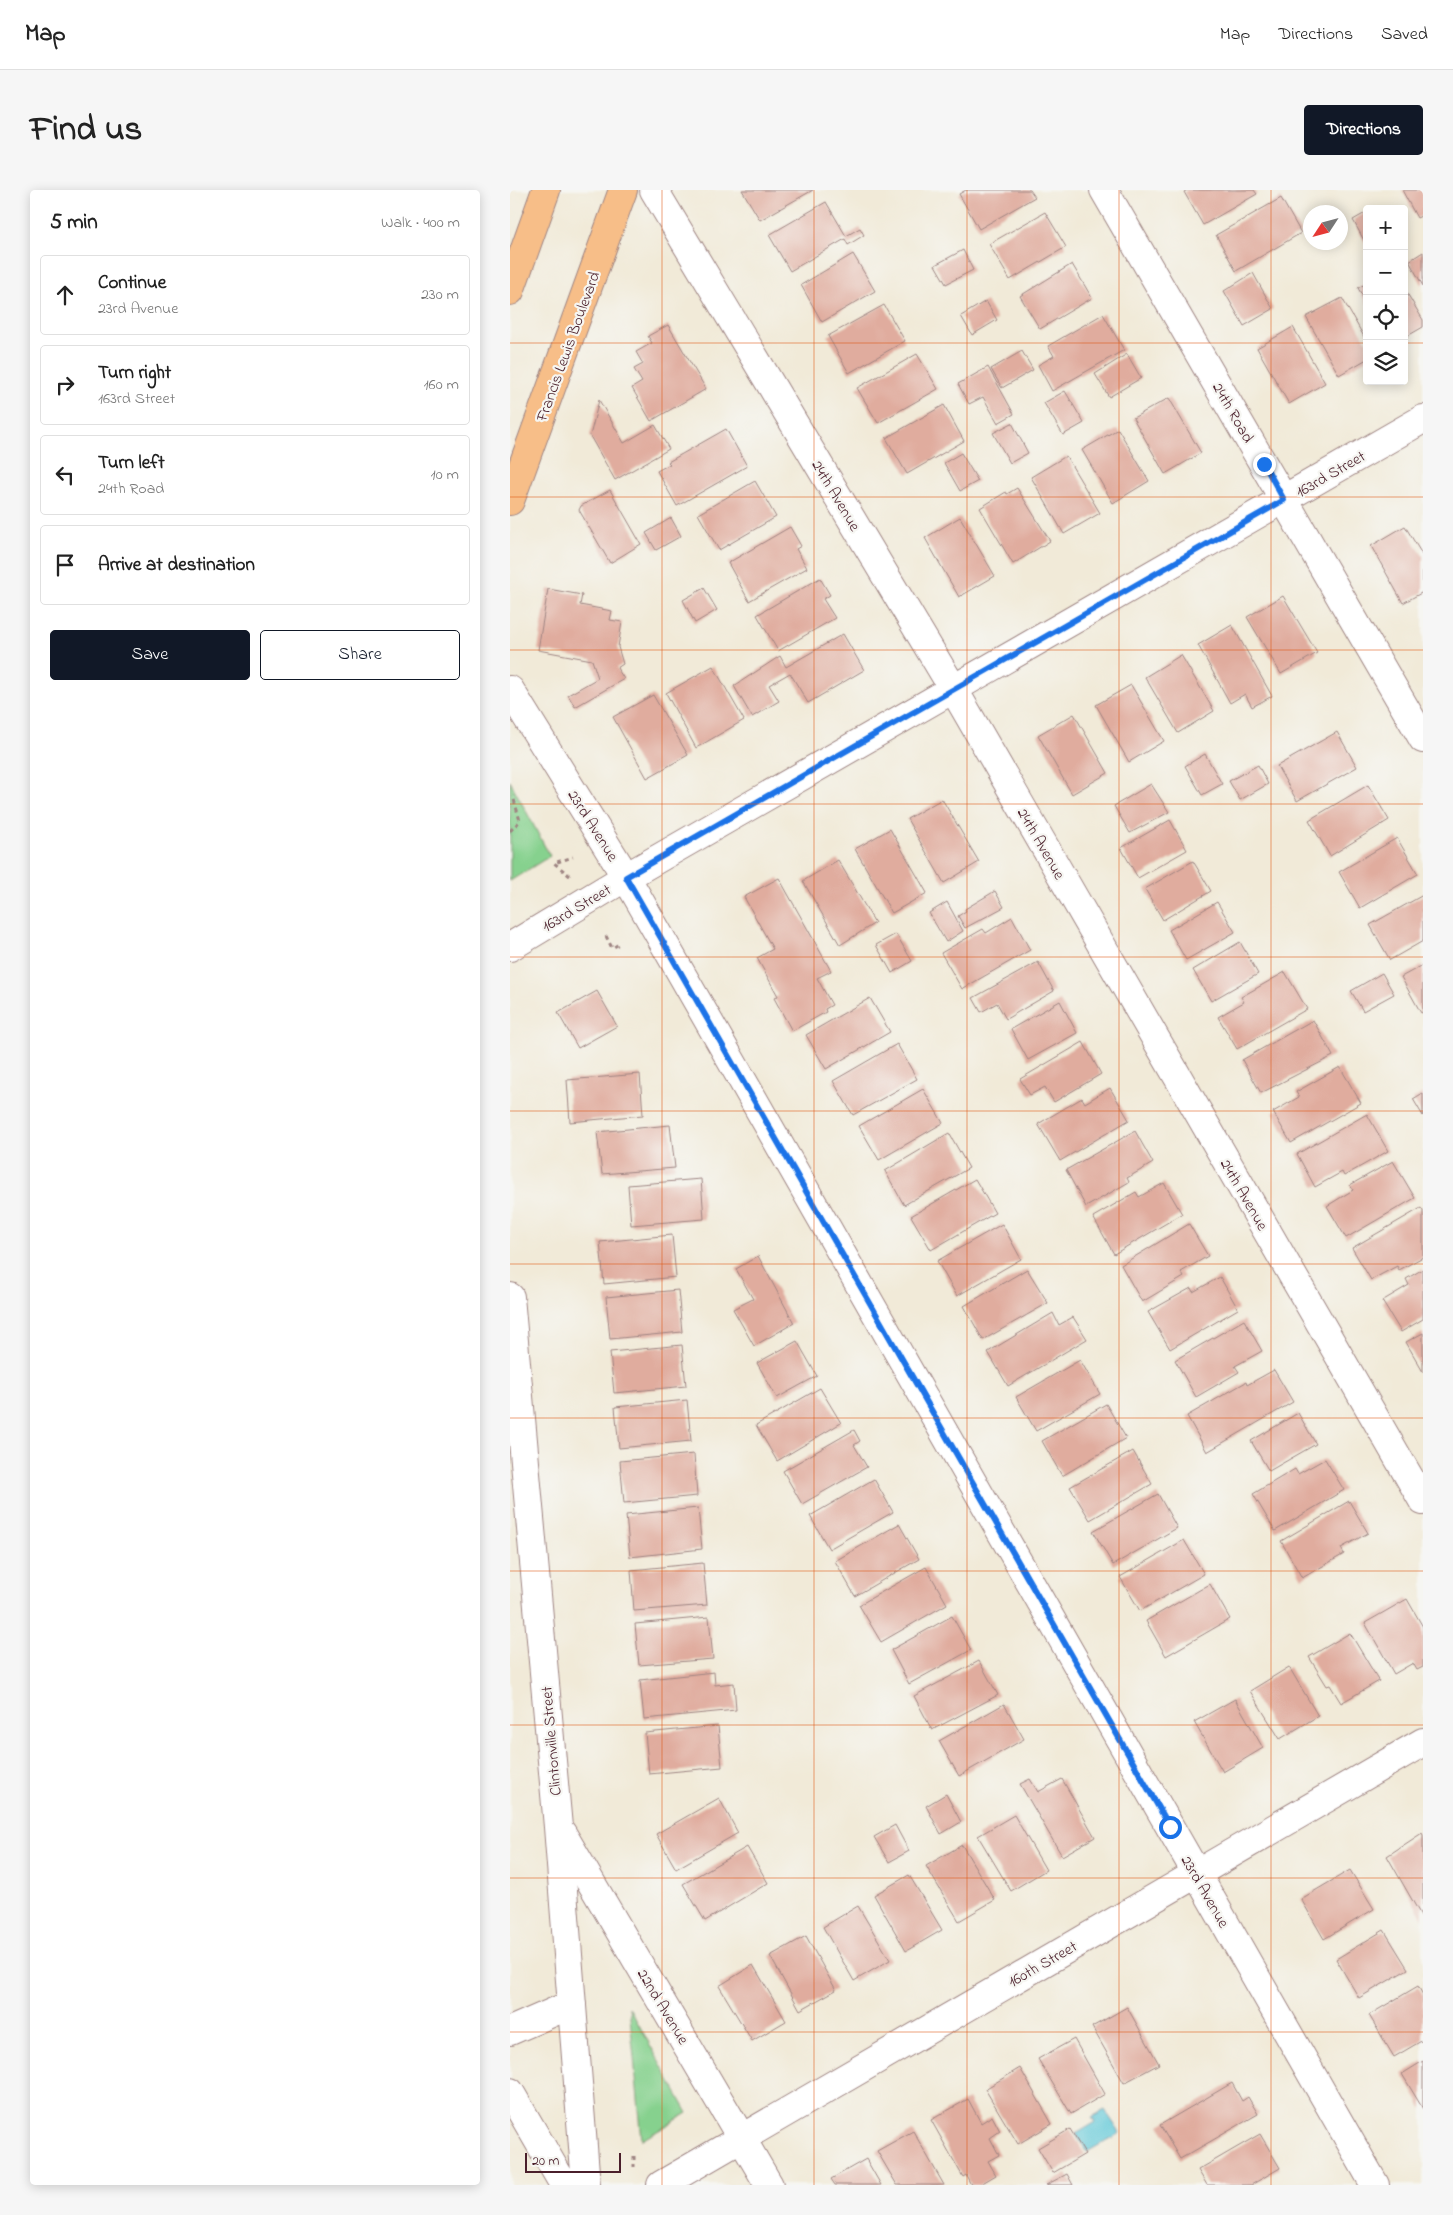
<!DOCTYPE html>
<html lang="en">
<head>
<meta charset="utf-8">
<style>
  :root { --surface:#fff; --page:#f6f6f6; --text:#222; --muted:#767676; --line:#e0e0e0; --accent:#111827 }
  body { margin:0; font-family:"Indie Flower",sans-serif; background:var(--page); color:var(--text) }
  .controls { position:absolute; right:15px; top:15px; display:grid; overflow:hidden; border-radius:5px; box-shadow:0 2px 12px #0003 }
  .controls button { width:45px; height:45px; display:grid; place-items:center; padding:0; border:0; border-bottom:1px solid var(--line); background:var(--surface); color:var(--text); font:25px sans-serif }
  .compass { position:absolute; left:793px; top:15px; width:45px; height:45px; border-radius:50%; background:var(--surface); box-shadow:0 2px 12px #0003; rotate:234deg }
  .scale { position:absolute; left:15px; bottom:12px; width:96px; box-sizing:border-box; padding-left:5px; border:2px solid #4a1f2b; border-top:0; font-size:14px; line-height:18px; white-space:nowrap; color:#4a1f2b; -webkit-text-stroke:4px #f6f6f2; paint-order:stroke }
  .stop { position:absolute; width:15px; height:15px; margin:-11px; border:4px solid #1a73e8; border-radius:50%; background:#fff }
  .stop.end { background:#1a73e8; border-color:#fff; box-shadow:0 1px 5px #0008 }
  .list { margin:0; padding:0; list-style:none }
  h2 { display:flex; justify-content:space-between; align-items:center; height:65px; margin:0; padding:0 20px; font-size:21px }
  h2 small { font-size:16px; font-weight:400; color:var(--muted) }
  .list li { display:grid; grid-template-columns:32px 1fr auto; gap:15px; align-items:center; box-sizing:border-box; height:80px; margin:0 10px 10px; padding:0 10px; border:1px solid var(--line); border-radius:5px }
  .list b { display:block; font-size:19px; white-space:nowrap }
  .list p { margin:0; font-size:16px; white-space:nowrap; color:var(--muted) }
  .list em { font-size:16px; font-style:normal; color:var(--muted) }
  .actions { display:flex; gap:10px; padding:15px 20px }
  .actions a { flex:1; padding:11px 0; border:1px solid var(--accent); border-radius:5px; text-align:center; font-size:18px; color:var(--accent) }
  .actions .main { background:var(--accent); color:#fff }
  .icon { flex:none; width:28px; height:28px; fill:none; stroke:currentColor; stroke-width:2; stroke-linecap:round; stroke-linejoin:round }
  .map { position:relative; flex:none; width:913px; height:1995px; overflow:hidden; border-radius:5px }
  header { display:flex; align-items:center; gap:30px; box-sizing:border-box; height:70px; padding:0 25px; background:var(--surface); border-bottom:1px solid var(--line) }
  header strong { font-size:24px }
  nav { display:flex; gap:28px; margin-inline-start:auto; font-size:18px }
  .intro { display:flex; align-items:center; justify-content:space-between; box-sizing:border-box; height:120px; padding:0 30px }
  h1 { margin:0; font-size:35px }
  .button { padding:12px 22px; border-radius:5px; background:var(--accent); color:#fff; font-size:18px; font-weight:700 }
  main { display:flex; gap:30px; padding:0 30px }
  aside { flex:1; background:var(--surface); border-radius:5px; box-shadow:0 2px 12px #0003 }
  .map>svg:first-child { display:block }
  .green { fill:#86d18e; stroke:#68785c }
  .water { fill:#5ec8d8; stroke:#547482 }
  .building { fill:#e0ac9e }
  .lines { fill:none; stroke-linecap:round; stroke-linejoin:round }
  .minor-casing { stroke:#9e8482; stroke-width:30 }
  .major-casing { stroke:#9e8482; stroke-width:30 }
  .path { stroke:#9e8482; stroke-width:3; stroke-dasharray:4 4; stroke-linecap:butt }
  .minor { stroke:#fff; stroke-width:28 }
  .major { stroke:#f7be88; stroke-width:28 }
  .route { stroke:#1a73e8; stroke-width:6 }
  .grid { fill:none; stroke:#e0560e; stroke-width:1; stroke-opacity:0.55 }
  .labels { text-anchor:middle; stroke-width:4.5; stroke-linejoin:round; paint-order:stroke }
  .street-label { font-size:16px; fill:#4a1f2b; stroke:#f6f6f2 }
</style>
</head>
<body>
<header>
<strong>Map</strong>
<nav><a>Map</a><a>Directions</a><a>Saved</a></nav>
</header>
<div class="intro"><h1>Find us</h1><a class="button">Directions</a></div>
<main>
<aside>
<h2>5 min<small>Walk · 400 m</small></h2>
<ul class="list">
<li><svg class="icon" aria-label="ahead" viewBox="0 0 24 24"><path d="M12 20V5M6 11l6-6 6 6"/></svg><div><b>Continue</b><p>23rd Avenue</p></div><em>230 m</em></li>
<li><svg class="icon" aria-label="right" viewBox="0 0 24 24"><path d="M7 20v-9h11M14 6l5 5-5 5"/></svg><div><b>Turn right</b><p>163rd Street</p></div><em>160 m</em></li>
<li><svg class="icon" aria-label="left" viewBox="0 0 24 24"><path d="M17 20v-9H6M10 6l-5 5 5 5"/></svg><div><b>Turn left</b><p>24th Road</p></div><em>10 m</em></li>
<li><svg class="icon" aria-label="arrive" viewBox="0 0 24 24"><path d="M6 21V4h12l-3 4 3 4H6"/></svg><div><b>Arrive at destination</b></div></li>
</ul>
<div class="actions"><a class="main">Save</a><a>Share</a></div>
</aside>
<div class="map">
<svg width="913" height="1995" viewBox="0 0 913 1995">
  <rect width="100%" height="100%" fill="#f6f6f2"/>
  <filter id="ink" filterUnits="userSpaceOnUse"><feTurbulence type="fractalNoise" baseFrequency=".02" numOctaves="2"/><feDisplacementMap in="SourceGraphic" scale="10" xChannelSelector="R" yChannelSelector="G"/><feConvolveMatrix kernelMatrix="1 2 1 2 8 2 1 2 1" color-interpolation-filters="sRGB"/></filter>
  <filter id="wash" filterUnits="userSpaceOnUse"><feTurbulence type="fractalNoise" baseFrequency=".0096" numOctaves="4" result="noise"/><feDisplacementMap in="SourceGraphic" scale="20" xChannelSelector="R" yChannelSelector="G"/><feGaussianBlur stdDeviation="1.12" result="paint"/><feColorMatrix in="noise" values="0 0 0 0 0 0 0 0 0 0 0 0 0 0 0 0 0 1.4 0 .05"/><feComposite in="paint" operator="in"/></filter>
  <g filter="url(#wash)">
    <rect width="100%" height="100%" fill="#f1ead8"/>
    <path class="green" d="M 0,591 L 40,666 L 0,691 Z
      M 119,1817 L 178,1923 L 132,1950 Z"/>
    <path class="water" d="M 595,1920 L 610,1943 L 577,1962 L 566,1944 L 586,1932 L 582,1927 Z"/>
    <g id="blocks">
      <path class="building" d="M 232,0 L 303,0 L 250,30 Z
        M 456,0 L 520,0 L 525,7 L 469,39 L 449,4 Z
        M 677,0 L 744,0 L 747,4 L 693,35 L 674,2 Z
        M 892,0 L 913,0 L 913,25 L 907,28 Z
        M 771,8 L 791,43 L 726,81 L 706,45 Z
        M 316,12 L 336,46 L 350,38 L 354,45 L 338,55 L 335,49 L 280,81 L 259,45 Z
        M 535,22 L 556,57 L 500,90 L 479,54 Z
        M 857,22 L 857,56 L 843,30 Z
        M 453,60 L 463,80 L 436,94 L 425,75 Z
        M 913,62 L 913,96 L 899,71 Z
        M 343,64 L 365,101 L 312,132 L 291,95 Z
        M 562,74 L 582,108 L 530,139 L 510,106 Z
        M 743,83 L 763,119 L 734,136 L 714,101 Z
        M 857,93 L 857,114 L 848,98 Z
        M 894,98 L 913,130 L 913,137 L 894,148 Z
        M 832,108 L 857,152 L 857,169 L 829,185 L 796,127 Z
        M 476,111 L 487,130 L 462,145 L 451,126 Z
        M 374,115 L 395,151 L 339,183 L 318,146 Z
        M 593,124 L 614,160 L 542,201 L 528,175 L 544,166 L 538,156 Z
        M 158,135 L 196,199 L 141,231 L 122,198 L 132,192 L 124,179 L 133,174 L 126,162 L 142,153 L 138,146 Z
        M 783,137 L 815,193 L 779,214 L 747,158 Z
        M 512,161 L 523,180 L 492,198 L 481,179 Z
        M 407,164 L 428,199 L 368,233 L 347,198 Z
        M 617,164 L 631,188 L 599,207 L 585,184 Z
        M 478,177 L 504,224 L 488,233 L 473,207 L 459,214 L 448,194 Z
        M 555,201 L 574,233 L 553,245 L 534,213 Z
        M 659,208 L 691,263 L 655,284 L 623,228 Z
        M 89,210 L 114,253 L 145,235 L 159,259 L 105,290 L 80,246 Z
        M 434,215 L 454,251 L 397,284 L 376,248 Z
        M 502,233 L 518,263 L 500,273 L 483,243 Z
        M 216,239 L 237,276 L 167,316 L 147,281 L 160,274 L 158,272 Z
        M 608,239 L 639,291 L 603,313 L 572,260 Z
        M 451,263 L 468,291 L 450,301 L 434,273 Z
        M 556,266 L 590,323 L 554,344 L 521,287 Z
        M 245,291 L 266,327 L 209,360 L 188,324 Z
        M 507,298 L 540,351 L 503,374 L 470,318 L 496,302 L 497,304 Z
        M 100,300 L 131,354 L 100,373 L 69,320 L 71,316 Z
        M 450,327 L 485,386 L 449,407 L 415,348 Z
        M 161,328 L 171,346 L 146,360 L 136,343 Z
        M 895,336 L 913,366 L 913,402 L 893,413 L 861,356 Z
        M 280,337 L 291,356 L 286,359 L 297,378 L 239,411 L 218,373 Z
        M 310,388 L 320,405 L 313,409 L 325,428 L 268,461 L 247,425 Z
        M 194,398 L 207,420 L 185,433 L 173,410 Z
        M 38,399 L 72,405 L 70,415 L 102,421 L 100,430 L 112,432 L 108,457 L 113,474 L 107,478 L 114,489 L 65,517 L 58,505 L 88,488 L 82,470 L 28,460 Z
        M 773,406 L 807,463 L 771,484 L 737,427 Z
        M 722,435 L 762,506 L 742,517 L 735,504 L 720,513 L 688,455 Z
        M 333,444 L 354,480 L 298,513 L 280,483 L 259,495 L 269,511 L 242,527 L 224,496 L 270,466 L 276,477 Z
        M 671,465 L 704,521 L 668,543 L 635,487 Z
        M 203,476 L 234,530 L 186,558 L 156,503 Z
        M 621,495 L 654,551 L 619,572 L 586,515 Z
        M 143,505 L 178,565 L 137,588 L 103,527 Z
        M 564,524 L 598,583 L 562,604 L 528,545 Z
        M 827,542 L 847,577 L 787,611 L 767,576 Z
        M 695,564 L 712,594 L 692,605 L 675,576 Z
        M 748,575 L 758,594 L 730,610 L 719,591 Z
        M 641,594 L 659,622 L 620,643 L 604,616 Z
        M 858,595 L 879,630 L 820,666 L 799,630 Z
        M 432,609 L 469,672 L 434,693 L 397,629 Z
        M 660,630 L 677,660 L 628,688 L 611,658 Z
        M 380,639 L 417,703 L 382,723 L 345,659 Z
        M 887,648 L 908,684 L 850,718 L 829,682 Z
        M 328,670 L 365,733 L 330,755 L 293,691 Z
        M 683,671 L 701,701 L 653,730 L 635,699 Z
        M 269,688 L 321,781 L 307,788 L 322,815 L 315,819 L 316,822 L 282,841 L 264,808 L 268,806 L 247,768 L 263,759 L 234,707 Z
        M 485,701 L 494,717 L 455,738 L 448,726 L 456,721 L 455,719 Z
        M 913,705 L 913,751 L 880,770 L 860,735 Z
        M 437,712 L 453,741 L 436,752 L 419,723 Z
        M 707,712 L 725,742 L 676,770 L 659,740 Z
        M 502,727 L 520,760 L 452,799 L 431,763 L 473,739 L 476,743 Z
        M 386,744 L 402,771 L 382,783 L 366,755 Z
        M 730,752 L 748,784 L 701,811 L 683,780 Z
        M 528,772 L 544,801 L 496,829 L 487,813 L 471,822 L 463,808 Z
        M 913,775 L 913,822 L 911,823 L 891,787 Z
        M 775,782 L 797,819 L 727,859 L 708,827 L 734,812 L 731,807 Z
        M 872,783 L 884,804 L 853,821 L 841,801 Z
        M 87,801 L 107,836 L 68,858 L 48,823 Z
        M 360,808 L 380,842 L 316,879 L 296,845 Z
        M 550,811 L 567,843 L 518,870 L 501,839 Z
        M 803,830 L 823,866 L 751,903 L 732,870 Z
        M 573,852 L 591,884 L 544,912 L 535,897 L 520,905 L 510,889 Z
        M 387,854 L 407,889 L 343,925 L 323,891 Z
        M 830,877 L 851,913 L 781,953 L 763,922 L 789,907 L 786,902 Z
        M 130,884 L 133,925 L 60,932 L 57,890 Z
        M 600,898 L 619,930 L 550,971 L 528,934 L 572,908 L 575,913 Z
        M 413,899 L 433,933 L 369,970 L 349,936 Z
        M 913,903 L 913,926 L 903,909 Z
        M 857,924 L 878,961 L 834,986 L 832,982 L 805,997 L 787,964 Z
        M 160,935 L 165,978 L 92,984 L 87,942 Z
        M 625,941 L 643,973 L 617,988 L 619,992 L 576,1017 L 556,980 Z
        M 439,943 L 459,978 L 394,1015 L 375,981 Z
        M 883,971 L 905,1008 L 836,1048 L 817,1016 L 843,1000 L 840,995 Z
        M 191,989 L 194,1029 L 121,1035 L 118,995 Z
        M 465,989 L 485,1023 L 421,1060 L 401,1026 Z
        M 654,993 L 672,1024 L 604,1064 L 583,1027 L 626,1002 L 629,1007 Z
        M 911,1018 L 913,1021 L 913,1067 L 889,1080 L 887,1076 L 861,1090 L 842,1058 Z
        M 492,1034 L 511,1069 L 447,1106 L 427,1071 Z
        M 679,1034 L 698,1066 L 671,1082 L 674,1087 L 632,1112 L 611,1075 Z
        M 162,1045 L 166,1087 L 94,1094 L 90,1052 Z
        M 248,1066 L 284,1133 L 244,1156 L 223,1119 L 243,1109 L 226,1079 Z
        M 517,1079 L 538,1113 L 473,1150 L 454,1116 Z
        M 913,1079 L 913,1129 L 891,1142 L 872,1111 L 899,1095 L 896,1089 Z
        M 710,1087 L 728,1119 L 660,1159 L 638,1122 L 681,1098 L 683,1102 Z
        M 168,1100 L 172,1142 L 100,1149 L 96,1107 Z
        M 543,1123 L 549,1135 L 563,1127 L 577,1149 L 498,1196 L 478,1162 Z
        M 734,1130 L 752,1161 L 725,1176 L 729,1182 L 686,1207 L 665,1170 Z
        M 913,1143 L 913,1182 L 896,1152 Z
        M 287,1151 L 307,1186 L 267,1208 L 247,1173 Z
        M 172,1155 L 176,1196 L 104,1203 L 100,1162 Z
        M 570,1170 L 590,1204 L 526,1241 L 506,1207 Z
        M 764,1180 L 783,1212 L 697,1262 L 677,1226 L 736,1192 L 737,1195 Z
        M 310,1198 L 331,1233 L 267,1271 L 246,1235 Z
        M 177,1210 L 181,1251 L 109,1258 L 105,1217 Z
        M 596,1214 L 616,1248 L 552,1286 L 532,1251 Z
        M 788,1223 L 806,1254 L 759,1281 L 741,1251 Z
        M 344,1240 L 350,1251 L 344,1255 L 357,1277 L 292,1314 L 273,1281 Z
        M 623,1261 L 642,1294 L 580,1330 L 560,1297 Z
        M 184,1264 L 187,1306 L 114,1313 L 110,1271 Z
        M 815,1269 L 834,1300 L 765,1341 L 743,1304 L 785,1279 L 788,1284 Z
        M 364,1289 L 383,1322 L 319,1359 L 300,1326 Z
        M 648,1304 L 667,1338 L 603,1375 L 583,1341 Z
        M 839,1311 L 858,1343 L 831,1358 L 834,1364 L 792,1388 L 771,1351 Z
        M 188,1318 L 192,1359 L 120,1367 L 116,1325 Z
        M 389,1334 L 409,1369 L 345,1406 L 325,1371 Z
        M 674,1350 L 694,1384 L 630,1421 L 610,1387 Z
        M 193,1373 L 197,1415 L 124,1421 L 121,1380 Z
        M 416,1377 L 437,1414 L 371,1452 L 349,1415 Z
        M 700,1394 L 720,1429 L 656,1466 L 636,1431 Z
        M 897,1409 L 913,1437 L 913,1477 L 907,1480 L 903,1473 L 884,1484 L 855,1433 Z
        M 442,1426 L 461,1460 L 399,1494 L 381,1460 Z
        M 199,1427 L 203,1469 L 129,1475 L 125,1434 Z
        M 840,1443 L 869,1491 L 831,1513 L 820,1495 L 817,1496 L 799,1467 Z
        M 469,1471 L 488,1505 L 422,1540 L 404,1506 Z
        M 779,1477 L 808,1526 L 770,1549 L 740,1501 Z
        M 204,1482 L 205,1495 L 224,1493 L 226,1520 L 134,1529 L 130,1490 Z
        M 725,1509 L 753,1558 L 713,1582 L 684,1532 Z
        M 494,1514 L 514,1549 L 449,1586 L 429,1551 Z
        M 208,1536 L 212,1577 L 139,1584 L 135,1543 Z
        M 520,1589 L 528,1602 L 552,1589 L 585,1647 L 552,1666 L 510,1594 Z
        M 436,1604 L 451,1632 L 431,1644 L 416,1616 Z
        M 209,1608 L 228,1643 L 166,1679 L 146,1644 Z
        M 504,1625 L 536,1680 L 501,1701 L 468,1646 Z
        M 385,1635 L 399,1661 L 379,1672 L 364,1647 Z
        M 912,1643 L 913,1645 L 913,1729 L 877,1666 Z
        M 452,1655 L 485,1710 L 449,1731 L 416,1676 Z
        M 237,1657 L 258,1693 L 195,1731 L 173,1694 Z
        M 840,1680 L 864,1719 L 814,1749 L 791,1709 Z
        M 399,1685 L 432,1740 L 396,1761 L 364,1705 Z
        M 348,1716 L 380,1770 L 344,1791 L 313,1737 Z
        M 874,1740 L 898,1779 L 849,1808 L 826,1769 Z
        M 296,1746 L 326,1800 L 290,1820 L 260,1766 Z
        M 243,1775 L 276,1831 L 242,1851 L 209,1796 Z
        M 908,1796 L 913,1805 L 913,1850 L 884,1867 L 859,1825 Z
        M 617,1817 L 649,1874 L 614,1893 L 582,1837 Z
        M 564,1849 L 595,1904 L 561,1924 L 528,1869 Z
        M 913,1871 L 913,1919 L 892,1884 Z
        M 510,1878 L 542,1934 L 508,1954 L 475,1899 Z
        M 722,1893 L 732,1911 L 738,1907 L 748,1924 L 670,1969 L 650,1935 Z
        M 458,1909 L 471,1933 L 482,1926 L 490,1941 L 480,1948 L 489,1965 L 478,1971 L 486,1985 L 469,1995 L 461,1995 L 456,1985 L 453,1987 L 421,1930 Z
        M 560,1939 L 575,1964 L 543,1983 L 528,1958 Z
        M 403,1941 L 434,1995 L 387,1995 L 367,1961 Z
        M 750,1944 L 770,1978 L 741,1995 L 697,1995 L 688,1980 Z
        M 356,1969 L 371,1995 L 325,1995 L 321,1989 Z
        M 557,1984 L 563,1995 L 536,1995 Z"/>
    </g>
  </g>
  <g filter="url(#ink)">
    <use href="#blocks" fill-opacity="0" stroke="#9e8482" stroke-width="1"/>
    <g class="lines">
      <g class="minor-casing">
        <path id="minor" d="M 144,0 L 444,500 L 913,1311
          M 594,0 L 913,549
          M 0,500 L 116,687 L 865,1995
          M 0,757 L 116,687 L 913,229
          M 0,1107 L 48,1637 L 76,1995
          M 52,1643 L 259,1995
          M 0,1841 L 62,1814
          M 0,1902 L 54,1995
          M 151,1995 L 913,1552"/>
      </g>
      <g class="major-casing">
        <path id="major" d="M 0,101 L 36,0
          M 0,311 L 113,0"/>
      </g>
      <path class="path" d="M 0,641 L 10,631 L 3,606
        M 60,686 L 44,673 L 63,667
        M 96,746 L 102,758 L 111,753
        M 124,1966 L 124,1977"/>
      <use href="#minor" class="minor"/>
      <use href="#major" class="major"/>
    </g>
  </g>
  <g class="lines" filter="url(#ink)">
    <path class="route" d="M 660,1637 L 116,687 L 774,310 L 754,274"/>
  </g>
  <path class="grid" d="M 152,0 L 152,1995M 304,0 L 304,1995M 457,0 L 457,1995M 609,0 L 609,1995M 761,0 L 761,1995M 0,153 L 857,153M 894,153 L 913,153M 0,307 L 913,307M 0,460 L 913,460M 0,614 L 913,614M 0,767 L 913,767M 0,921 L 913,921M 0,1074 L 913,1074M 0,1228 L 913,1228M 0,1381 L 913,1381M 0,1535 L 913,1535M 0,1688 L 913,1688M 0,1842 L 913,1842"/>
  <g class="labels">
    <g class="street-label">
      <text transform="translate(57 156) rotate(-70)" y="6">Francis Lewis Boulevard</text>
      <text transform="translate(724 222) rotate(60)" y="6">24th Road</text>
      <text transform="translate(820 283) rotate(-30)" y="6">163rd Street</text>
      <text transform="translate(327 305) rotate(59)" y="6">24th Avenue</text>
      <text transform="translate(84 635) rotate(58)" y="6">23rd Avenue</text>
      <text transform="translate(532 653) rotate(60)" y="6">24th Avenue</text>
      <text transform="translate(66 717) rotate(-31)" y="6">163rd Street</text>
      <text transform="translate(735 1004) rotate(60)" y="6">24th Avenue</text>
      <text transform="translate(40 1551) rotate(-95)" y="6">Clintonville Street</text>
      <text transform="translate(696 1701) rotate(60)" y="6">23rd Avenue</text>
      <text transform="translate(532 1773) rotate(-30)" y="6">160th Street</text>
      <text transform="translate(154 1816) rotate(59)" y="6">22nd Avenue</text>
    </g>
  </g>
</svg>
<div class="controls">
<button>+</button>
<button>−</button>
<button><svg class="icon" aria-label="locate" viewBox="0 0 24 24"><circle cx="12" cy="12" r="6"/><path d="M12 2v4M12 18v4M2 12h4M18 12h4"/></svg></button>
<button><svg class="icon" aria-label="layers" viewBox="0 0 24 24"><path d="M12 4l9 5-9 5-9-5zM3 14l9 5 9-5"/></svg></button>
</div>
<svg class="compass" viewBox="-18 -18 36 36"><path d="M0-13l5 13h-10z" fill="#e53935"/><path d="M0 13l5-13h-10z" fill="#767676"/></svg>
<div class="scale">20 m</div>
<div class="stop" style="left:660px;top:1637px"></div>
<div class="stop end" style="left:754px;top:274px"></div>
</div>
</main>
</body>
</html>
